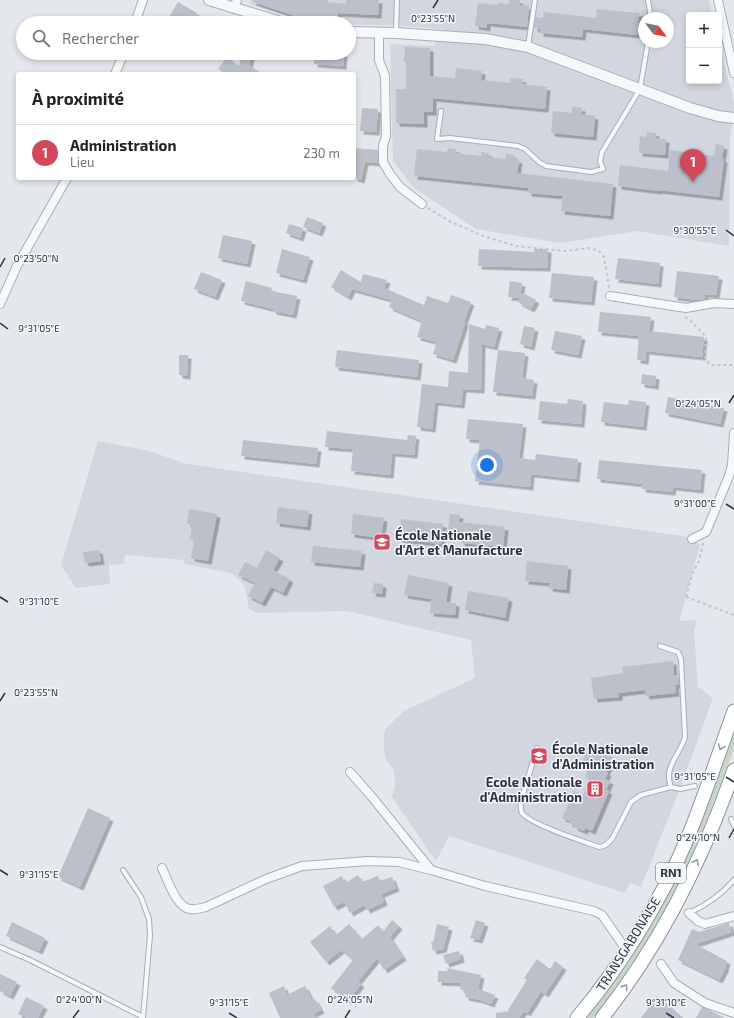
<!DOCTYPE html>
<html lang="fr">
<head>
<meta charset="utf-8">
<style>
  :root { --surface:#fff; --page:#f6f6f6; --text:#222; --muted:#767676; --line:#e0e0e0; --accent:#d1495b }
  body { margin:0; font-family:"Exo 2",sans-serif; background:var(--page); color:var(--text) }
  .controls { position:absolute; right:12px; top:12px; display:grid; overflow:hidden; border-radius:4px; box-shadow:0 2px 6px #0003 }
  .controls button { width:36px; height:36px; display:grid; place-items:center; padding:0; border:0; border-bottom:1px solid var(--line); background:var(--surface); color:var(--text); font:20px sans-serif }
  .compass { position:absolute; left:638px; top:12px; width:36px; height:36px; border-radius:50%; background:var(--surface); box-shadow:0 2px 6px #0003; rotate:122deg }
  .you { position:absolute; left:487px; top:465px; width:14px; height:14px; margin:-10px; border:3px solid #fff; border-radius:50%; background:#1a73e8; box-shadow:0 0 0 6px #1a73e833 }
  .badge { display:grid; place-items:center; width:26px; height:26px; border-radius:50%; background:var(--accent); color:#fff; font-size:13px; font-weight:700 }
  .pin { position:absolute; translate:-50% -33px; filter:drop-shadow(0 1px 2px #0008) }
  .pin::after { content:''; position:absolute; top:21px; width:14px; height:12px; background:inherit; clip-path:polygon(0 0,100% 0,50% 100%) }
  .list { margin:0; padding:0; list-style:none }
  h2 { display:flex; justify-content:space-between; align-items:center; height:52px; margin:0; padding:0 16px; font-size:17px }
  h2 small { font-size:13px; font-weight:400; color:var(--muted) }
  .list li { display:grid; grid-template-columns:26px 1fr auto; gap:12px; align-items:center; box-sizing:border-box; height:56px; padding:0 16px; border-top:1px solid var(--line) }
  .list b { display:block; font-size:15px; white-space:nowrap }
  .list p { margin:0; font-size:13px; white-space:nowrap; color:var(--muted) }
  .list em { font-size:13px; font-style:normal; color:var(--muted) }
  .icon { flex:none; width:22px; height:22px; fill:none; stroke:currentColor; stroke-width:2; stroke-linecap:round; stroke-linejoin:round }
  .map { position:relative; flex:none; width:734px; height:1018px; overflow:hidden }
  .search { position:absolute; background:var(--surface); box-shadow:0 2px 6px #0003; left:16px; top:16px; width:340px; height:44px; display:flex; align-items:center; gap:10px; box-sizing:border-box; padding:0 14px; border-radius:22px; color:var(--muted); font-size:15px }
  .panel { position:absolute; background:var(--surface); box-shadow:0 2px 6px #0003; left:16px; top:72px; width:340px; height:108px; border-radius:4px }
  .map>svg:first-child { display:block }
  .built { fill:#d2d6de; fill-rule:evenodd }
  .green { fill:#c9d6c5 }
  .building { fill:#bbc0ca; filter:url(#shadow) }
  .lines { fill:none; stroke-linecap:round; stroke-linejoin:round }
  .service-casing { stroke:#a9aeb7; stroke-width:6 }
  .minor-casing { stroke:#a9aeb7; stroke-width:10 }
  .tertiary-casing { stroke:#a9aeb7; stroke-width:12 }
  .trunk-casing { stroke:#8b94a3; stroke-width:15 }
  .path { stroke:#c2c5cb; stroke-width:2; stroke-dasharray:3 3; stroke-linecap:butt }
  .service { stroke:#f7f8fa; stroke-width:4 }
  .minor { stroke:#f7f8fa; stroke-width:8 }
  .tertiary { stroke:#f7f8fa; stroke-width:10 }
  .trunk { stroke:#fff; stroke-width:13 }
  .oneway { stroke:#959aa2 }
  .ticks { fill:none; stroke:#2b3445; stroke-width:1.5 }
  .labels { text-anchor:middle; stroke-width:3; stroke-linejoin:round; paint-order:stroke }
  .shield { fill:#f4f6f9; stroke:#676e7b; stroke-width:1 }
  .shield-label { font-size:12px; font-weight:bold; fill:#2b3445 }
  .poi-label { font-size:13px; font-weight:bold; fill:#2b3445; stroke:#f4f6f9; text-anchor:start }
  .street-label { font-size:13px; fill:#2b3445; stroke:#f4f6f9 }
  .ticks-label { font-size:10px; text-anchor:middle; fill:#2b3445; stroke:#f4f6f9; stroke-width:3; stroke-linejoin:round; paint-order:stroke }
</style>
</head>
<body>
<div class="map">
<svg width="734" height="1018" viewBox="0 0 734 1018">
  <defs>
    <filter id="shadow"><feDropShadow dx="3.5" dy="3.5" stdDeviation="0" flood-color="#0004"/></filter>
  </defs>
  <rect width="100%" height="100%" fill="#e4e7ec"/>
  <path class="built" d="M 251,0 L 709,0 L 712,15 L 689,15 L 689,81 L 719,81 L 719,42 L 734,103 L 734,113 L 730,139 L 729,246 L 637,231 L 560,243 L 476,229 L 414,188 L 393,161 L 390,44 L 434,46 L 443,29 L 388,25 L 349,25 L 349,23 L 324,23 L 303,21 L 249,4 ZM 644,18 L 668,18 L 668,42 L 644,42 Z
    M 98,441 L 149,451 L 181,462 L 181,463 L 689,537 L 700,545 L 679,621 L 697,620 L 694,631 L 698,687 L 713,698 L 682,783 L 641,887 L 630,883 L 625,893 L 449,836 L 436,861 L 392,797 L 395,786 L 394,770 L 386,760 L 384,751 L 384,735 L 386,728 L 404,711 L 475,678 L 471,640 L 347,611 L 257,613 L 249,609 L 245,587 L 237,577 L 230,573 L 184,564 L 184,560 L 125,555 L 124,564 L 109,565 L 110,584 L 76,588 L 61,565 Z"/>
  <path class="green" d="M 734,732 L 734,749 L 729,762 C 719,789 709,815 698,841 C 671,905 636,964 593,1018 L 586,1018 L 621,970 L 694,839 Z"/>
  <path class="building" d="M 253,0 L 328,0 L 328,2 L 346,4 L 346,0 L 379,0 L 378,15 L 338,13 L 337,22 L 301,18 L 253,2 Z
    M 509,0 L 520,0 L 519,5 L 529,6 L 527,27 L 487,23 L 487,28 L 475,26 L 478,3 L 497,5 L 498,3 L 509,4 Z
    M 178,2 L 197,13 L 196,14 L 214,23 L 175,23 L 168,19 Z
    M 597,9 L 639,13 L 637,35 L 583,29 L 582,37 L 540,33 L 540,29 L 534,28 L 536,17 L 543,18 L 544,12 L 596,18 Z
    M 405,47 L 430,48 L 430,76 L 455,78 L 456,68 L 482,71 L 481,80 L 510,83 L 510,78 L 523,79 L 522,84 L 547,87 L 545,109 L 433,98 L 433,112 L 424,112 L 424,124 L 396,123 L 396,89 L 406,89 L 406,62 L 404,62 Z
    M 242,53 L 252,53 L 249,65 L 262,74 L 226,74 L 218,69 L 227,57 L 239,66 Z
    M 315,53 L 344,53 L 343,66 L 314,64 Z
    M 572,107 L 582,108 L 581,114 L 595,116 L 593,137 L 551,133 L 553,111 L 572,113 Z
    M 362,108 L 378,109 L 376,132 L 360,131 Z
    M 647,132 L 656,133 L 656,138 L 666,139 L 665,155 L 639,153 L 640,136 L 646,137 Z
    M 716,144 L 724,146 L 722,159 L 724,159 L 719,197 L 658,190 L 658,191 L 618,186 L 620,165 L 668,171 L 670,150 L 714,156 Z
    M 354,148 L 378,150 L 378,163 L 365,162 L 361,180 L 354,178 Z
    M 448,148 L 456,149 L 455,153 L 481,156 L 481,152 L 489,153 L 488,157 L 505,159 L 506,154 L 514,155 L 514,159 L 519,160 L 517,173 L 613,184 L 610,216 L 561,211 L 563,196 L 528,193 L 528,188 L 414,176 L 417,149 L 447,152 Z
    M 307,217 L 323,223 L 319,233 L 303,227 Z
    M 289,224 L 303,228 L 300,238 L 286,233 Z
    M 223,235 L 252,241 L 247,264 L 218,258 Z
    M 282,249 L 310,257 L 303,280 L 276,273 Z
    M 479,249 L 534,252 L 534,249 L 548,249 L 547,268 L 478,266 Z
    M 618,258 L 660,263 L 658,284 L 615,279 Z
    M 341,270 L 361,282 L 363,274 L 387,280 L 384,288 L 424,305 L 427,296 L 448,303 L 451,295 L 471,302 L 464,321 L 465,323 L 453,360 L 433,354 L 437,342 L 417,337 L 422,321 L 389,307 L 392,300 L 352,289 L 348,297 L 331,287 Z
    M 677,271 L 719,276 L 716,295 L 705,294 L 704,299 L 699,300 L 674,297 Z
    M 201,272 L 222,280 L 215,297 L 194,289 Z
    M 552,273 L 594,277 L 591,302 L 549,298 Z
    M 246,281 L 272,288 L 271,291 L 297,296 L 293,315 L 273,311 L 273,309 L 241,301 Z
    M 510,281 L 522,283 L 520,298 L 508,297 Z
    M 523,293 L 536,300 L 531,309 L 518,302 Z
    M 600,312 L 651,317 L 649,331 L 704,337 L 702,357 L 646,351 L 645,361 L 637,360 L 639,336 L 598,332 Z
    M 469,324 L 485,329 L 486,325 L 499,328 L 494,347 L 482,344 L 481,390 L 463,389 L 461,405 L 435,402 L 432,429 L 417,427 L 422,384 L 448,387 L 449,371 L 468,373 Z
    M 524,326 L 535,328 L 531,347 L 520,344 Z
    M 555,331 L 582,336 L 578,355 L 551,350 Z
    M 337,350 L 419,360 L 417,377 L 335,367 Z
    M 498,350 L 525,353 L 522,378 L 534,380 L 532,396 L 493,392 Z
    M 179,355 L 188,355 L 187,376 L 179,375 Z
    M 642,374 L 656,376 L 655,386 L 641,384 Z
    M 668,397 L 724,408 L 720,424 L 665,413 Z
    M 568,399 L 583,401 L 581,424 L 538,420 L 540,401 L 567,404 Z
    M 629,400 L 646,402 L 643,427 L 601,422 L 604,402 L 628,405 Z
    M 468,419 L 523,424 L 519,458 L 535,460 L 536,454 L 578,459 L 576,479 L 531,474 L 530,487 L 475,481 L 480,440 L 466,439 Z
    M 327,431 L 407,440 L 408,435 L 416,436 L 414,455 L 392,453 L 390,475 L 351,471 L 353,449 L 325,447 Z
    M 243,440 L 318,448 L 316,464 L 241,456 Z
    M 599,460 L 702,470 L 700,490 L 673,487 L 672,492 L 642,489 L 643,484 L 597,479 Z
    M 278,507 L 309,511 L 307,527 L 276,523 Z
    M 189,509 L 217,514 L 208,561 L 191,558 L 194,540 L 190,539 L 192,525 L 187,524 Z
    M 353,514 L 384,518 L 381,538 L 351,534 Z
    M 450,514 L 460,515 L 459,522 L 505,527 L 503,547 L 461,543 L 463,531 L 448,529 Z
    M 401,519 L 443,524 L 441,544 L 399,539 Z
    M 313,546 L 362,551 L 360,567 L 311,562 Z
    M 99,550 L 101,561 L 85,563 L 83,552 Z
    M 266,550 L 280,558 L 273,570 L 290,579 L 283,593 L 271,587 L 262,603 L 248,596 L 255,583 L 238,575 L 245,562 L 257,568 Z
    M 527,561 L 568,566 L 566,590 L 549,588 L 550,583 L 525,581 Z
    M 408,575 L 449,583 L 446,602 L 456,603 L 455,615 L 430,613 L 431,599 L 404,595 Z
    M 374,583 L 383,584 L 382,594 L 372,593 Z
    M 468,591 L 509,598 L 505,618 L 465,610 Z
    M 673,661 L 674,675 L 678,675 L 679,684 L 675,685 L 676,693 L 646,696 L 645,690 L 619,693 L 619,697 L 594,699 L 591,678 L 623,673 L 622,667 Z
    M 589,746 L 613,757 L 606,772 L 608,773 L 605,779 L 610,781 L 606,790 L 609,791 L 592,831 L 585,828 L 584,831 L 574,827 L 575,825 L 569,823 L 570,821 L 562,818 L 574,791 L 583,795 L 589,780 L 585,777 L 588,768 L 581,765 Z
    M 88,808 L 110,818 L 80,887 L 58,877 Z
    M 358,875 L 362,882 L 378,876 L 380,881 L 392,877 L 396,888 L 381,894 L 384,902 L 367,910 L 364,905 L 350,913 L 344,902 L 334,907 L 323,886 L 342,876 L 345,883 Z
    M 392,920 L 399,926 L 390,937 L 403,957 L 384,970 L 377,958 L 358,981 L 361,984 L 348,1001 L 331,988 L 353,960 L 341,950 L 326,962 L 310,942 L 330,926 L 336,935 L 349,924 L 362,939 L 378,925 L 383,932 Z
    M 476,920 L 485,923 L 479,940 L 470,938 Z
    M 12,922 L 45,938 L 39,951 L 6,936 Z
    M 729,923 L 732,932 L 695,944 L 727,961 L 725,967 L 726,967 L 719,980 L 678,960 L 692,929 L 699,932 Z
    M 437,924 L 449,927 L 443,949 L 433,951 L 431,942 L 433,942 Z
    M 459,951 L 461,959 L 446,964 L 443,955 Z
    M 537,959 L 550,969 L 555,961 L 563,967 L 545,994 L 541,991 L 527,1013 L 524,1011 L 519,1018 L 496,1018 L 496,1013 L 510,1011 L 508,1010 L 527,980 L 524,978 Z
    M 447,968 L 481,975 L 478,989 L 495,995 L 491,1004 L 480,1000 L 465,997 L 466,991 L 460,989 L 461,983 L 438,982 L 438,971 L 448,971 Z
    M 0,974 L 17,982 L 10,996 L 0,991 Z
    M 284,986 L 287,995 L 305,986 L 312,1000 L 315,999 L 321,1010 L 313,1014 L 318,1018 L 280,1018 L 269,993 Z
    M 657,996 L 670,1006 L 683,1018 L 641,1018 Z
    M 26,997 L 44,1006 L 38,1018 L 27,1018 L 18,1014 Z
    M 702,1007 L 711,1011 L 725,1018 L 696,1018 Z"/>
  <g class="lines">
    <g class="service-casing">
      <path id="service" d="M 648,0 L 650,12 L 650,18
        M 396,33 L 397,0
        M 528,46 L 535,0
        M 441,111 L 437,139 L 450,138 L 518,146 L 525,149 L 539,162 L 546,166 L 591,172 L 603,169 L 600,161 L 602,152 L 640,89 L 648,42
        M 660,646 L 678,652 L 681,659 L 685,737 C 680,755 663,767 671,787 L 680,789 L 695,786
        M 537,748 L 521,801 C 521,805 520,809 522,813 C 529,824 585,842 599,847 C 605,847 608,843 612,839 L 631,802 L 641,795 L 671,787
        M 731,819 L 734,826
        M 123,870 L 141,897 L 149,919 L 150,935 L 143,1018
        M 689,913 C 707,905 721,895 734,880
        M 0,947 L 30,960 L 143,1017"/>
    </g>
    <g class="minor-casing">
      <path id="minor" d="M 718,0 L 734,73
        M 234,8 L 237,0
        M 135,23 L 143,0
        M 379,32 L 379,60 L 385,76 L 386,136 L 383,146 L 383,162 L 390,174 L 400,187 L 422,204
        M 115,74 L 124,53
        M 610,296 L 686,308 L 714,303 L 734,304
        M 0,304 L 17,266 L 67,178
        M 692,539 L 706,532 L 729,476 L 732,465 L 734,433
        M 350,772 L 372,797 L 431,870
        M 162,868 C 168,880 176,907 190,909 C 195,910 201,908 206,907 L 266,879 L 302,866 L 368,861 L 399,862 L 431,870 L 485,886 L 594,911 L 602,915 L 627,951
        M 689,913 L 698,921 L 705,924 L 734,916
        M 661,964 L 674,983 L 705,1003 L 734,1013"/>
    </g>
    <g class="tertiary-casing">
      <path id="tertiary" d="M 209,0 L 284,23
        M 349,32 L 396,33 L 485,39 L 528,47 L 690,108 L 718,116 L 734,118"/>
    </g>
    <g class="trunk-casing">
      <path id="trunk" d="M 577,1018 C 621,966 662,899 688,837 C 705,795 719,753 734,711
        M 602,1018 C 660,945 703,859 734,770"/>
    </g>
    <path class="path" d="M 428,208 L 449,221 L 483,236 L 516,246 L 564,251 L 590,248 L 599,251 L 604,257 L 609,288
      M 685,317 L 691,321 L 706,337 L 705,357 L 710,365 L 734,365
      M 686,597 L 693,572 L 699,561 L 703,543
      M 686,597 L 734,615"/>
    <use href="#service" class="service"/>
    <use href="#minor" class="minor"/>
    <use href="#tertiary" class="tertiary"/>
    <use href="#trunk" class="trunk"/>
  </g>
  <defs><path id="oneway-chevron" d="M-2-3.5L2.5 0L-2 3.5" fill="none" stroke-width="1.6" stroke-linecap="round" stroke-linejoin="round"/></defs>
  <g class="oneway">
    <use href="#oneway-chevron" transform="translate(721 747) rotate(110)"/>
    <use href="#oneway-chevron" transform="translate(696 862) rotate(-65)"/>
    <use href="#oneway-chevron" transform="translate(625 987) rotate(-55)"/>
  </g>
  <path class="ticks" d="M 433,8 L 438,0M 726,230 L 734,236M 0,267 L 5,258M 0,323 L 8,329M 729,403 L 734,395M 726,504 L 734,509M 0,597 L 8,602M 0,701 L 5,693M 726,777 L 734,782M 729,838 L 734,829M 0,870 L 8,875M 229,1013 L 237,1018M 666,1013 L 674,1018M 73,1018 L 79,1010M 345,1018 L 350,1010"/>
  <defs>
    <g id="university-square" transform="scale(0.9)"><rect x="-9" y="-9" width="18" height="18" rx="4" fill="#d1495b" stroke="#f4f6f9"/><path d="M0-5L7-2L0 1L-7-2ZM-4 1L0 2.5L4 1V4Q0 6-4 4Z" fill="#fff"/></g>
    <g id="building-square" transform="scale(0.9)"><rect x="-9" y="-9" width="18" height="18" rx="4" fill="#d1495b" stroke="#f4f6f9"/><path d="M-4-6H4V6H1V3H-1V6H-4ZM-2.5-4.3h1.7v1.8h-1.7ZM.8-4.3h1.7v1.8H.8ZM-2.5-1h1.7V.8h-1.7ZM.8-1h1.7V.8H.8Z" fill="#fff"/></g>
  </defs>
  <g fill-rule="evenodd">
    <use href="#university-square" x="382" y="542"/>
    <use href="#university-square" x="539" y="756"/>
    <use href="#building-square" x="595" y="789"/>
  </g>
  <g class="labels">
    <rect class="shield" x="656" y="863" width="30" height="20" rx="3"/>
    <g class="shield-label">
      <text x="671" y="877">RN1</text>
    </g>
    <g class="poi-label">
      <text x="395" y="540">École Nationale<tspan x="395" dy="15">d'Art et Manufacture</tspan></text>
      <text x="552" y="754">École Nationale<tspan x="552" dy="15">d'Administration</tspan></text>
      <text x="582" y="787" text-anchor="end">Ecole Nationale<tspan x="582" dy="15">d'Administration</tspan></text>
    </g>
    <g class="street-label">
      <text transform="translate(628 944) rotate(-58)" y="5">TRANSGABONAISE</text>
    </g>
  </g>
  <g class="ticks-label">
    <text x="433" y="22">0°23'55"N</text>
    <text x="695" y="234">9°30'55"E</text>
    <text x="36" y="262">0°23'50"N</text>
    <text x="39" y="332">9°31'05"E</text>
    <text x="698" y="407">0°24'05"N</text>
    <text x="695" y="507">9°31'00"E</text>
    <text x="39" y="605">9°31'10"E</text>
    <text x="36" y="696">0°23'55"N</text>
    <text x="695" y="780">9°31'05"E</text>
    <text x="698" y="841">0°24'10"N</text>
    <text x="39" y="878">9°31'15"E</text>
    <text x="79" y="1003">0°24'00"N</text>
    <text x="350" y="1003">0°24'05"N</text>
    <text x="229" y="1006">9°31'15"E</text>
    <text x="666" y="1006">9°31'10"E</text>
  </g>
</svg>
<div class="controls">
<button>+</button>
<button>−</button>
</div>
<svg class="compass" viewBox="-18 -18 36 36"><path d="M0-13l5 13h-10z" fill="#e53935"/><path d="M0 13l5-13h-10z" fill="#767676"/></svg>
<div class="you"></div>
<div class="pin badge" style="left:693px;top:182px">1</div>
<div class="search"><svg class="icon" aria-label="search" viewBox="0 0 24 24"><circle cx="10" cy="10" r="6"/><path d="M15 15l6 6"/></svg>Rechercher</div>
<section class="panel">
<h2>À proximité<small></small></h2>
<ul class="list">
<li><span class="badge">1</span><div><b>Administration</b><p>Lieu</p></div><em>230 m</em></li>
</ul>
</section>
</div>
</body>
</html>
